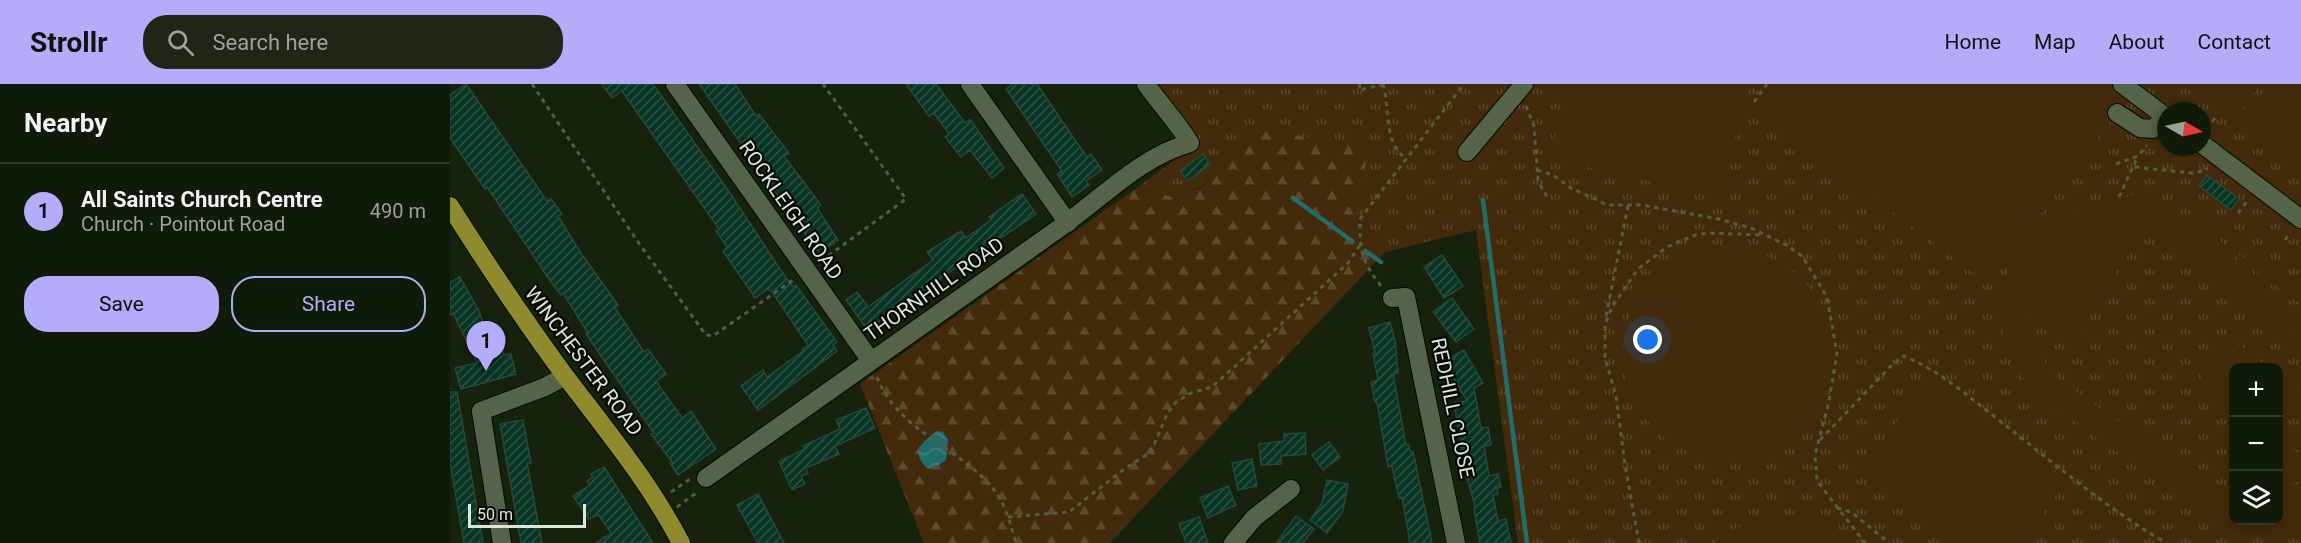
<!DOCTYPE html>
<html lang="en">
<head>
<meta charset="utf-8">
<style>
  :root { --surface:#101a08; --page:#1e2716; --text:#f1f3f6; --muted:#9ca19c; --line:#303829; --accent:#b3adf9 }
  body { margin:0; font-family:Roboto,sans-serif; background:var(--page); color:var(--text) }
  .controls { position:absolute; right:18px; bottom:18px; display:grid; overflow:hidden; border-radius:12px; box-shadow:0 3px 9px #0003 }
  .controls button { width:54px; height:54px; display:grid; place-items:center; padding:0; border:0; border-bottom:2px solid var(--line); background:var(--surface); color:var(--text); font:30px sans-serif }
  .compass { position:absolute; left:1707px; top:18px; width:54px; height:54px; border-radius:50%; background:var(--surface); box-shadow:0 3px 9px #0003; rotate:99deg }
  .scale { position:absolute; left:18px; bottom:15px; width:118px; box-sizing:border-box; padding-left:6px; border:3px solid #dde6d7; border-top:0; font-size:16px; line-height:21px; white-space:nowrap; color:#dde6d7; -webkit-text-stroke:4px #050903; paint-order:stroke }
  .you { position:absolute; left:1198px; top:256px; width:21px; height:21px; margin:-15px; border:4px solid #fff; border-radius:50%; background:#1a73e8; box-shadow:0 0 0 9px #1a73e833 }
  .badge { display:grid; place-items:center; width:39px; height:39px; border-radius:50%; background:var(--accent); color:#111; font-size:20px; font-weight:700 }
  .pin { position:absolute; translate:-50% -50px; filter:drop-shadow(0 2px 3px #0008) }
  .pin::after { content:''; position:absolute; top:32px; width:21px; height:18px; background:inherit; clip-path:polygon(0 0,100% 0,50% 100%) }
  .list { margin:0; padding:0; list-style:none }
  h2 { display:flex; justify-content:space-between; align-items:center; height:78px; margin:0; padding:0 24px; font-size:26px }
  h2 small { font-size:20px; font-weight:400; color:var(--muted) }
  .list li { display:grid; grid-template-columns:39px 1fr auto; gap:18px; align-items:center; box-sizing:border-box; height:96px; padding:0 24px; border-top:2px solid var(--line) }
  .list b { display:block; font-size:22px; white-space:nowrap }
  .list p { margin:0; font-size:20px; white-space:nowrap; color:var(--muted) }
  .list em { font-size:20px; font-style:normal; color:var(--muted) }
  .actions { display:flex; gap:12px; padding:18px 24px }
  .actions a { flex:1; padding:14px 0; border:2px solid var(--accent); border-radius:24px; text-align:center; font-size:21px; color:var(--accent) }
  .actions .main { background:var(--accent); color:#111 }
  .icon { flex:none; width:33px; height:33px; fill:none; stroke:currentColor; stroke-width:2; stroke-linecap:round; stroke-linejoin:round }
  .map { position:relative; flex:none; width:1851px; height:459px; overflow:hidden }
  header { display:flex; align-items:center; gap:36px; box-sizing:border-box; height:84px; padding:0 30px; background:var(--accent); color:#111 }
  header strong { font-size:28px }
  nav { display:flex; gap:33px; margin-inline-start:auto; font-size:21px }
  .search { width:420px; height:54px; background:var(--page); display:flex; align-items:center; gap:15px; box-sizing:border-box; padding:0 21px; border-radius:24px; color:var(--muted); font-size:22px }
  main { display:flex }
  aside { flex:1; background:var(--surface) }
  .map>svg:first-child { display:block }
  .forest { fill:url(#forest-firs) }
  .park { fill:url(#park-tufts); fill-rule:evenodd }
  .pitch { fill:#432a0a }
  .water { fill:url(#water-waves) }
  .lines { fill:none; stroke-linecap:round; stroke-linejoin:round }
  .stream { stroke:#206d6c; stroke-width:4.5 }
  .building { fill:url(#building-hatch); stroke:#2a4739; stroke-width:1.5 }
  .minor-casing { stroke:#030b00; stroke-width:20 }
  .major-casing { stroke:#030b00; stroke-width:20 }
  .path { stroke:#525d49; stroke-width:3; stroke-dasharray:4.5 4.5; stroke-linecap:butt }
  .minor { stroke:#55634a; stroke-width:18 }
  .major { stroke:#908a2e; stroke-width:18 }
  .labels { text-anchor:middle; stroke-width:4.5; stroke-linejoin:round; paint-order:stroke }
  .street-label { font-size:20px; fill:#dde6d7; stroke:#050903 }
</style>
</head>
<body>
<header>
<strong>Strollr</strong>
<div class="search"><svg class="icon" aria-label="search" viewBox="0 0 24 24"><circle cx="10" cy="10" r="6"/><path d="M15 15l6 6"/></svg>Search here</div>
<nav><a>Home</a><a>Map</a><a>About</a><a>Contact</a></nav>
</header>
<main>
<aside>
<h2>Nearby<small></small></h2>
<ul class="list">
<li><span class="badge">1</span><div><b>All Saints Church Centre</b><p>Church · Pointout Road</p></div><em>490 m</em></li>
</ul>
<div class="actions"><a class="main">Save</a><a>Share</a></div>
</aside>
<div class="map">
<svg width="1851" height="459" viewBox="0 0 1851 459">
  <defs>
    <pattern id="forest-firs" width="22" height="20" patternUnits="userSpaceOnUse" patternTransform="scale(1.5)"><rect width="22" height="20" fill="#432a0a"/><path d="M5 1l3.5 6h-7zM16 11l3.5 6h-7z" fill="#5e492d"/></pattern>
    <pattern id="park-tufts" width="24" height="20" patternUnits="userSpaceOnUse" patternTransform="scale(1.5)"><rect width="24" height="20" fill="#432a0a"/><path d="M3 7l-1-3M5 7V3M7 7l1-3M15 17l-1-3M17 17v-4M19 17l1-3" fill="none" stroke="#5e492d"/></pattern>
    <pattern id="water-waves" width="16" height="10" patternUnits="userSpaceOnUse" patternTransform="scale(1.5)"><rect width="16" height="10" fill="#206d6c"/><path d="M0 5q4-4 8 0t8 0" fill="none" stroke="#408280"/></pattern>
    <pattern id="building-hatch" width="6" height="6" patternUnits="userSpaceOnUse" patternTransform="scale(1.5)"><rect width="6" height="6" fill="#073523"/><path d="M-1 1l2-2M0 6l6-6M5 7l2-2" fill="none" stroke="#2b5242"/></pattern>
  </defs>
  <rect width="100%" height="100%" fill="#16220b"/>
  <path class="forest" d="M 1036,0 L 905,145 L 935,168 L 660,459 L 474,459 L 410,300 L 685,105 L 726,113 L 753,103 L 768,81 L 817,46 Z"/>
  <path class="park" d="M 686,0 L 1851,0 L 1851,459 L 1068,459 L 1026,146 L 935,168 L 905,145 L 918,65 L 817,46 L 768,81 L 753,102 L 726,113 L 685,105 L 734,69 ZM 1716,27 L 1752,27 L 1752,63 L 1716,63 ZM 1784,284 L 1828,284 L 1828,436 L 1784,436 Z"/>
  <path class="pitch" d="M 1117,0 L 1264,0 L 1296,7 L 1272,113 L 1101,75 Z
    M 1332,0 L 1664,0 L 1680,12 L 1538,200 L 1311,28 Z
    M 1736,0 L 1810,0 L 1785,35 Z
    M 1819,0 L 1851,0 L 1851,84 L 1790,41 Z
    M 1689,110 L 1851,229 L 1851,258 L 1707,153 L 1696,147 L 1628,240 L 1634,244 L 1629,256 L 1576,234 C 1579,259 1592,278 1609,295 L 1783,421 L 1784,436 L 1828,436 L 1829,427 L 1851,415 L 1851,450 C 1819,459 1791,450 1762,436 L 1583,308 C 1565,284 1548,254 1551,224 L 1546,221 L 1550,209 L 1552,210 C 1565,133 1625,122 1689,110 Z
    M 1752,131 L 1770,144 L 1764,153 L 1851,215 L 1851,220 L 1762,155 L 1761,157 L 1743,144 Z
    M1173 270a105 105 0 1 1 210 0a105 105 0 1 1-210 0Z
    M 1775,250 L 1818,283 L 1784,284 L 1783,320 L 1745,314 L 1755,280 Z
    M 1828,292 L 1851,309 L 1851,330 L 1829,326 Z
    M 1477,297 L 1615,399 L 1571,459 L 1513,459 L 1413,385 Z
    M 1838,361 L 1851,372 L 1851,397 L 1829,404 L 1829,376 Z
    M 1333,433 C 1358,432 1381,441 1399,459 L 1264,459 C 1283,441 1308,437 1333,433 Z"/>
  <path class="water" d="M 487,347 L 493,348 L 498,356 L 496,376 L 486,383 L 478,385 C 459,367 472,359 487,347 Z"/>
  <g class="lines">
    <path class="stream" d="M 843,114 L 902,157
      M 1033,116 L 1077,459
      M 915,167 L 931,178"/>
  </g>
  <path class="building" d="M 16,0 L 97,117 L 101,115 L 112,130 L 108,132 L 131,169 L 168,221 L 165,224 L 177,242 L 194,268 L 198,265 L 216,290 L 206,297 L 232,334 L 241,327 L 266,365 L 228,391 L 220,379 L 222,378 L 201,350 L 204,349 L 136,250 L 138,249 L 113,209 L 111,211 L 101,198 L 37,103 L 35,105 L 0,54 L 0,11 Z
    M 152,0 L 203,0 L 280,109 L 330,185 L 343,203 L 346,201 L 387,258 L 383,261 L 387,267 L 308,326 L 291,302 L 313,286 L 317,293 L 353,267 L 352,265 L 358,261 L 322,208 L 318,205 L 305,214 L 273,167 L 277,163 L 266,147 L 269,145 L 172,7 L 162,14 Z
    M 249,0 L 285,0 L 306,32 L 309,30 L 339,69 L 334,72 L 371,121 L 367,124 L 388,156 L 369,169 L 313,91 L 318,87 L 299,60 L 294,64 Z
    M 456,0 L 486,0 L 515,39 L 520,35 L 554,84 L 542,94 L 520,66 L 511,73 L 495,53 L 499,50 L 484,29 L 479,32 Z
    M 563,0 L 587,0 L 623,53 L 637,73 L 641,70 L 652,86 L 636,97 L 639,101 L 622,113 L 607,90 L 612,87 L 556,5 Z
    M 753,70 L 760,80 L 738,97 L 730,87 Z
    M 1757,91 L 1789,115 L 1781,126 L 1749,102 Z
    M 572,110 L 586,130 L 494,192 L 419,248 L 396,216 L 407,208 L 418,223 L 483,176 L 477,168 L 511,147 L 516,154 L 541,136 L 539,133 Z
    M 992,171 L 1013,202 L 994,214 L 974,183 Z
    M 10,193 L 29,227 L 39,257 L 48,255 L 49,259 L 51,259 L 54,271 L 61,270 L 66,290 L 11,305 L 5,284 L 27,279 L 3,229 L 0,231 L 0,198 Z
    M 1002,214 L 1024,245 L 1006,258 L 983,228 Z
    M 940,238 L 945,257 L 948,289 L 943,290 L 956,361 L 959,361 L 960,367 L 963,367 L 982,459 L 960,459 L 952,413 L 949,414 L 942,382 L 938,383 L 927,318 L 925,318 L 921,298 L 928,296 L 923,270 L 925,269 L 919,244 Z
    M 1014,266 L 1033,299 L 1024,304 L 1031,344 L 1038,343 L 1041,361 L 1034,362 L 1039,392 L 1048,390 L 1051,403 L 1047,404 L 1048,410 L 1043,411 L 1048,437 L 1056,435 L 1061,459 L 1030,459 L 1024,426 L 1025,422 L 1016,390 L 1004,319 L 1017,317 L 994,277 Z
    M 0,308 L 7,308 L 33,459 L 14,459 L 0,379 Z
    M 416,324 L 425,344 L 385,362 L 389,370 L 356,384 L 358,389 L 351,392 L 355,400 L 342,406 L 329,377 L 355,365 L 353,362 L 390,345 L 386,336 Z
    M 73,336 L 81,379 L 77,379 L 92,459 L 71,459 L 50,340 Z
    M 855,349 L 856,370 L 831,372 L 831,380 L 811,381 L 809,360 L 834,357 L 834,350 Z
    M 879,358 L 890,373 L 873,386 L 862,371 Z
    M 802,375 L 807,402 L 788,406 L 782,379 Z
    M 154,383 L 203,459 L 146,459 L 161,449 L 148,430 L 139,435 L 123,412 L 140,401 L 137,397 L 143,393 L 141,390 Z
    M 877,396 L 898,400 L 893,427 L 877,449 L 860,436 L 872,419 Z
    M 778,402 L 786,421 L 758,434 L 750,414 Z
    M 308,410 L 334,459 L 308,459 L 287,421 Z
    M 846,432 L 864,445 L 853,459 L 826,459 Z
    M 749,433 L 758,459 L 736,459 L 729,440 Z"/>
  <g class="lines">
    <g class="minor-casing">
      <path id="minor" d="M 225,0 L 421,277
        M 520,0 L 618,139
        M 1672,0 L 1716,33
        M 1667,29 L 1690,44 L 1703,45 L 1716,33
        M 1752,60 L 1851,135
        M 1017,68 L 1074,0
        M 942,214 L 956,213 L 1006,459
        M 256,394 C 372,312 488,230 604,148 C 648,118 689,73 740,59 C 727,38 710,20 696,0
        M 52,459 L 31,327 L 95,303 L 115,292
        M 783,459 L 804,434 L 841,405"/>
    </g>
    <g class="major-casing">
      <path id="major" d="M 0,122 C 36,179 73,235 113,289 C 155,345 199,397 231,459"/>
    </g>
    <path class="path" d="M 82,0 L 190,161 L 256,251 L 263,252 L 343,196
      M 910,0 L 909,6 L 937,0
      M 933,0 C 940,23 933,61 957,75
      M 1304,18 L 1317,0
      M 1076,22 L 1084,42 L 1088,97 L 1099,116
      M 1757,45 L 1765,34
      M 1666,80 L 1688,72 L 1697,61
      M 1685,83 L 1741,89 L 1754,87 L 1757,84
      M 1087,86 L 1103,91 L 1121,104 L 1157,121 L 1192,121 L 1269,135 L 1301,144 L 1336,161 L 1352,172 L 1377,213 L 1387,270 L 1379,317 L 1365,371 L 1367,397 L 1415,459
      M 1669,113 L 1688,72
      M 1788,129 L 1798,116
      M 1835,156 L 1840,148
      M 371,177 L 456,115 L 373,0
      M 931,202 C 911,176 910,168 910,135 L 1014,0
      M 1156,232 L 1178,122
      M 427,293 C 448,348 512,364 545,407 C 556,422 561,442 566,459
      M 1370,356 L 1440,283 L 1453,272 C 1488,285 1516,311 1545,333 C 1601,377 1655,423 1716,459
      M 221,408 L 240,395
      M 227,423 L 249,407
      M 1387,424 L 1401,428 L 1439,459
      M 558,433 L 619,428 L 677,383 L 701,368 L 717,330 L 726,318 L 741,309 L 762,303 L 898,179 L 910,161
      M 1189,459 L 1175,381 L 1166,312 L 1155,274 L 1155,240 L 1162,223 L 1188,185 L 1217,163 L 1245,151 L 1259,149 L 1312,151"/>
    <use href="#minor" class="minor"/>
    <use href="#major" class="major"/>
  </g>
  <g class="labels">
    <g class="street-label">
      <text transform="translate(341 126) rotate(55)" y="7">ROCKLEIGH ROAD</text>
      <text transform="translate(484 205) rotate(-35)" y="7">THORNHILL ROAD</text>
      <text transform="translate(134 277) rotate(53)" y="7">WINCHESTER ROAD</text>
      <text transform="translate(1003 324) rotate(78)" y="7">REDHILL CLOSE</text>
    </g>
  </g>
</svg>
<div class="controls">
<button>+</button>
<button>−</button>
<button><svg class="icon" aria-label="layers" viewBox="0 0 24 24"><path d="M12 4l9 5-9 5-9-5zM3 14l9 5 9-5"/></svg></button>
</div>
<svg class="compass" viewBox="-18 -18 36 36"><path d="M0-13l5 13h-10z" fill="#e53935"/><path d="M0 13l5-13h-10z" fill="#9ca19c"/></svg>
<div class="scale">50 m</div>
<div class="you"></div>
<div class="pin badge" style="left:36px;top:287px">1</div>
</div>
</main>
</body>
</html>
